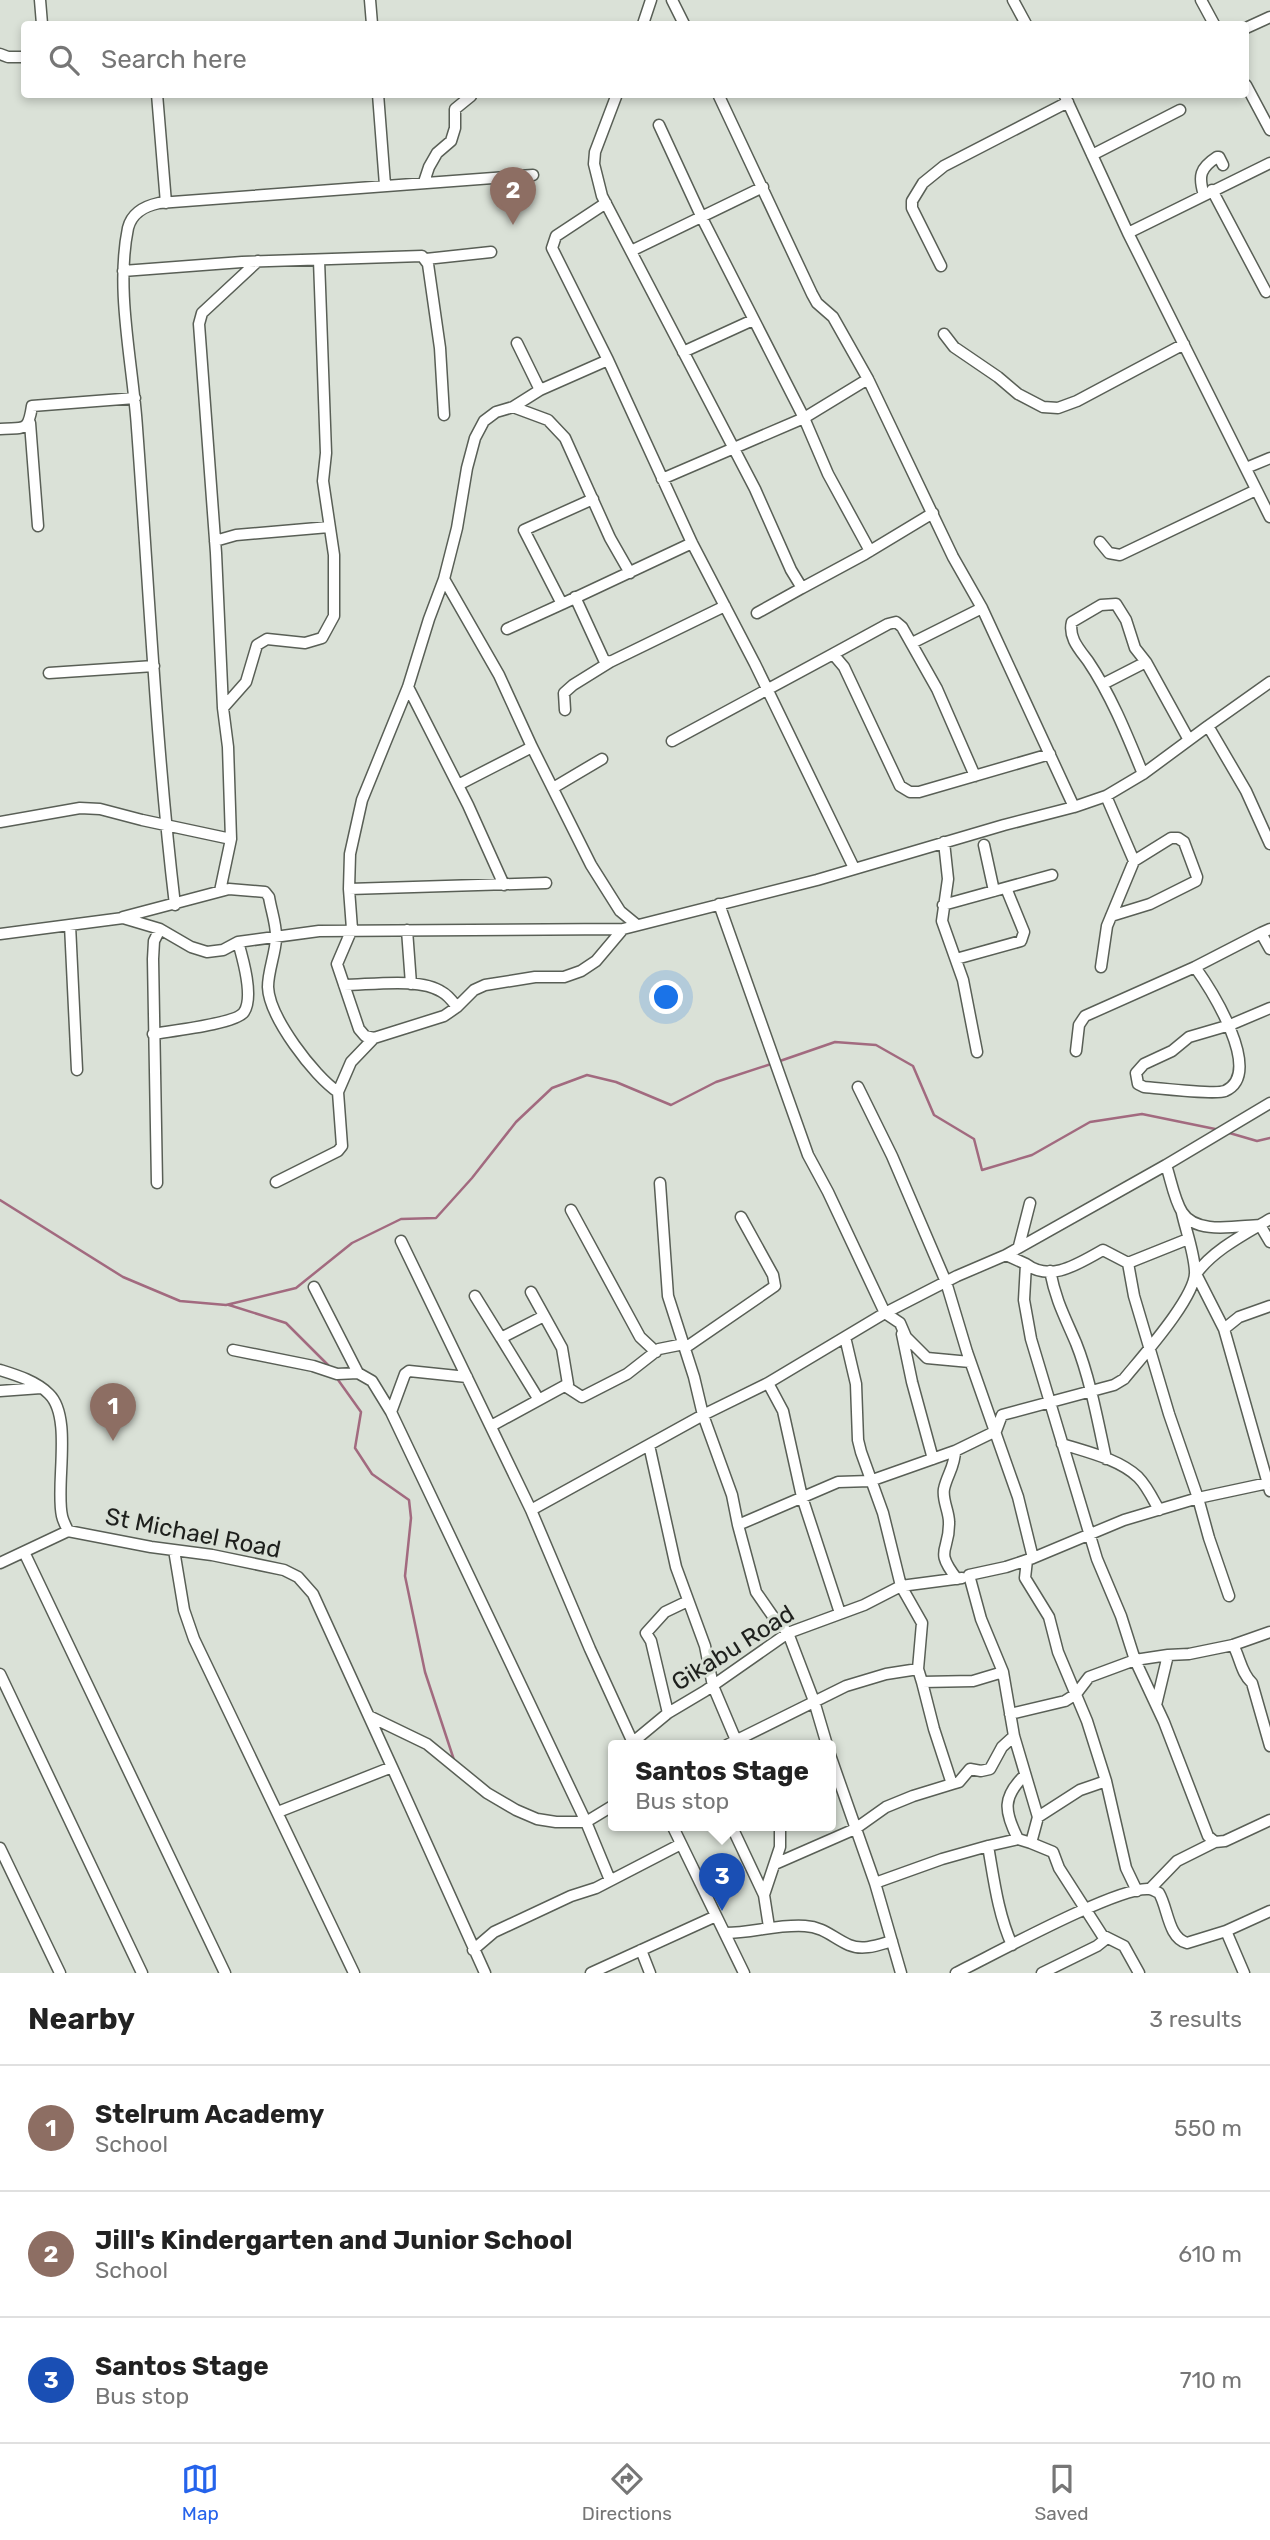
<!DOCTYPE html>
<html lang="en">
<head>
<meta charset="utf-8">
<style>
  :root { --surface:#fff; --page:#f6f6f6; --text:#222; --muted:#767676; --line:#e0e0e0; --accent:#2563eb }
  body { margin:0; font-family:Rubik,sans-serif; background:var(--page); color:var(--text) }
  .you { position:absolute; left:667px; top:998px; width:24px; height:24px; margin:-18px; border:5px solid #fff; border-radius:50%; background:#1a73e8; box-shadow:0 0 0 10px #1a73e833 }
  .badge { display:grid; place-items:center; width:46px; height:46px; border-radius:50%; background:var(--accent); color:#fff; font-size:23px; font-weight:700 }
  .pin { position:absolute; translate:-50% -58px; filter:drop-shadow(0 2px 4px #0008) }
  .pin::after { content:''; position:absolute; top:37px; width:24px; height:21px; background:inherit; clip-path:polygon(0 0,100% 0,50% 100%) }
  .popup { position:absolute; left:608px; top:1740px; width:228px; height:91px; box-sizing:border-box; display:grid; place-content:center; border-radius:7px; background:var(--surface); filter:drop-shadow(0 2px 5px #0005); font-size:23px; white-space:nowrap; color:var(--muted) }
  .popup b { font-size:26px; color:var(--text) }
  .popup::after { content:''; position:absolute; left:50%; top:100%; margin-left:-14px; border:14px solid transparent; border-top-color:var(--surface) }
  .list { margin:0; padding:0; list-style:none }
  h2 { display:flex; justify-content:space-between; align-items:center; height:91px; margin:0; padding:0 28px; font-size:30px }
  h2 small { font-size:23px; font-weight:400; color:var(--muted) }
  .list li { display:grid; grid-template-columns:46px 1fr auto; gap:21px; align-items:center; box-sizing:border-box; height:126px; padding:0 28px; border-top:2px solid var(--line) }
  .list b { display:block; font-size:26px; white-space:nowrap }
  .list p { margin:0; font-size:23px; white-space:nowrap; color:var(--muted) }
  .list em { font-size:23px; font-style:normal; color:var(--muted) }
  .icon { flex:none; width:38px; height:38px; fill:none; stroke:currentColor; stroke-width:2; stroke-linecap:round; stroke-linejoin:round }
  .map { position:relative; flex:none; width:1270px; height:1973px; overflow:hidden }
  .search { position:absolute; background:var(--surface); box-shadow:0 4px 10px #0003; left:21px; right:21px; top:21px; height:77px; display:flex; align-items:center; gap:18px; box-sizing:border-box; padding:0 24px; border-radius:7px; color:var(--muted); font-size:26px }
  .sheet { height:469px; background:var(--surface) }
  nav { display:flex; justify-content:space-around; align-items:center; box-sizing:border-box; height:98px; border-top:2px solid var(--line); background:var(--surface); font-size:19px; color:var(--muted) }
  nav a { display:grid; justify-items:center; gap:4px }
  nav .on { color:var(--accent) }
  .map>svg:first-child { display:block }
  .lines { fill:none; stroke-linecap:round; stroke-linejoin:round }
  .stream { stroke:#a26a7f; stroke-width:2.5 }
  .minor-casing { stroke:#595f56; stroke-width:13 }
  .minor { stroke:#fff; stroke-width:10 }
  .labels { text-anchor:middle; stroke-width:6; stroke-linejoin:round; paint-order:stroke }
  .street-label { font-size:24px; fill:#1e201d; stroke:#dae1d7 }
</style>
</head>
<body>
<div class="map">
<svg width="1270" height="1973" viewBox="0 0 1270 1973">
  <rect width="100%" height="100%" fill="#dae1d7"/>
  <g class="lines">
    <path class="stream" d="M 777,1062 L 835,1042 L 876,1045 L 913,1066 L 934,1115 L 974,1139 L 982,1170 L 1032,1155 L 1090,1122 L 1142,1114 L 1220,1130
      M 1226,1132 L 1257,1141 L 1270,1138
      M 0,1200 L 123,1277 L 180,1301 L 226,1305 L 296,1288 L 352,1243 L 401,1219 L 436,1218 L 472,1178 L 516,1122 L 552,1088 L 587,1075 L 616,1082 L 671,1105 L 716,1082 L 771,1064
      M 229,1305 L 286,1323 L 328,1365
      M 336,1377 L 361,1412 L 355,1448 L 372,1474 L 409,1500 L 411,1518 L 405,1576 L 425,1672 L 454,1760"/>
    <g class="minor-casing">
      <path id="minor" d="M 40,0 L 42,24
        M 370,0 L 372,24
        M 672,0 L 684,24
        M 1013,0 L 1026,24
        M 1201,0 L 1214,24
        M 643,24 L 651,0
        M 1246,28 L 1270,17
        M 0,54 L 8,57 L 24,57
        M 1246,85 L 1270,130
        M 157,94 L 166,203
        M 378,94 L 385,185
        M 617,94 L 595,152 L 594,164 L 602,196 L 755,489 L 791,570 L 802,588 L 757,613
        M 718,94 L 812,294 L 817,303 L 833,317 L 868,379 L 953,557 L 982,608 L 1074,807
        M 1064,94 L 1128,233 L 1270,517
        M 659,125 L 702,218 L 804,418 L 868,379
        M 1092,155 L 1180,110
        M 424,182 L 429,167 L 437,153 L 451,141 L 455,128 L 455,109 L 471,96
        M 1212,190 L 1266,292
        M 1204,195 C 1198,176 1200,168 1217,157 L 1219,157 L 1223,165
        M 606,203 L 556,236 L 552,248 L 608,360 L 692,543 L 755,664 L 854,868
        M 1128,233 L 1270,163
        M 631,251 L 763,187
        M 426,259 L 491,252
        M 941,266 L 912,208 L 912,201 L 923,183 L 944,166 L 1068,102
        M 123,271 L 242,262 L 422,256 L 428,264 L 440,348 L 444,415
        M 944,334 L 954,347 L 998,377 L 1018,394 L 1043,407 L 1058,408 L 1077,401 L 1184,344
        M 517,343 L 540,390
        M 683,352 L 753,320
        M 608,360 L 540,390 L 513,407 L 496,412 L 484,421 L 475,438 L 467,468 L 457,528 L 444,579 L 429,619 L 408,687 L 362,800 L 350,854 L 349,889 L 352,929 L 337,964 L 359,1029 L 365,1036 L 374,1038 L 444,1016 L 457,1007 L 474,990 L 485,985 L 535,977 L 564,977 L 581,971 L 596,961 L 623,929
        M 513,407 L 548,420 L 565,438 L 610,538 L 630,573
        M 30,423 L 38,526
        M 0,429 C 24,427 28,433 32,406 L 135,398
        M 1246,468 L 1270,458
        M 662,479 L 804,418 L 828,474 L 870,551
        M 593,499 L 524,530 L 562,604 L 692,543
        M 215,541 L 236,535 L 329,527
        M 1100,542 L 1109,553 L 1120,555 L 1256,490
        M 444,579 L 499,675 L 532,747 L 591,865 L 620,911 L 637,925
        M 802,588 L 865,554 L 933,513
        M 575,597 L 604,660 L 610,662
        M 507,629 L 562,604
        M 912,643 L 982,608
        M 833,654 L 888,624 L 896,622 L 902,627 L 937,689 L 975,776
        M 49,673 L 154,666
        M 1270,682 L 1208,726 L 1246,791 L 1270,844
        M 1103,684 L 1146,662
        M 408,687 L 468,805 L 504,885
        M 223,708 L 246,682 L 257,645 L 267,639 L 305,643 L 322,638 L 334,616 L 334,555 L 323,481 L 326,453 L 319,260
        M 565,710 L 564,693 L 573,685 L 610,662 L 725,606
        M 672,741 L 833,654 L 844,667 L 900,786 L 910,792 L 919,792 L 1050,754
        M 1143,774 C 1127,735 1111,695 1088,661 C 1079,649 1068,637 1072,622 L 1101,605 L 1116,604 L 1126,620 L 1135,648 L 1146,662 L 1189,740
        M 458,785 L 532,747
        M 553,788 L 602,759
        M 0,822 L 80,808 L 100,809 L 142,820 L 231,839
        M 944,842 L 948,879 L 942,921 L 963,980 L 977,1052
        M 984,845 L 994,891
        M 349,889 L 546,883
        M 220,891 L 231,839 L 228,747 L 223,708 L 216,553 L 199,324 L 202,313 L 258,261
        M 175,905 C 156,747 149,587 137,428 C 133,364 115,291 128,228 C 132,212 145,206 159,203 L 533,175
        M 943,905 L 1052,875
        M 1111,916 L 1150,904 L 1196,881 L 1197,877 L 1184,842 L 1178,838 L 1171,838 L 1134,861
        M 123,917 L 229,889 L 265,892 L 269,897 C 271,910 277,926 276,939 C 275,955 268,971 268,987 C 269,1017 314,1076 338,1092
        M 70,925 L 77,1070
        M 1270,929 L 1261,933 L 1270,949
        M 407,930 L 411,984
        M 0,934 L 123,918 L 160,929 L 191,947 L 207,952 L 223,950 L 238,942 L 319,931 L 623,929 L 817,880 L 1004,825 L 1074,807 L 1106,796 L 1143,774 L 1208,726
        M 956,959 L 1021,941 L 1024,932 L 1006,888
        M 1101,967 L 1107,926 L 1134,861 L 1106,796
        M 1195,967 L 1261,933
        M 344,985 C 369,985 421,977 442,992 C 448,995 453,1002 457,1007
        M 153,1034 C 169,1031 236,1024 244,1012 C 254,997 243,959 238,942
        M 1076,1051 L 1079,1025 L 1085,1016 L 1195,967 C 1210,988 1265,1073 1225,1091 C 1215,1095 1159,1088 1144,1087 L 1138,1084 L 1136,1073 L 1144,1064 L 1172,1051 L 1189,1037 L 1230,1025 L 1270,1008
        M 858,1087 L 892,1156 L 946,1282 L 967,1352 L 1018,1497 L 1033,1558
        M 1166,1165 L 1270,1103
        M 276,1182 L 338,1151 L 342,1146 L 338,1092 L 351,1062 L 374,1038
        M 157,1183 L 153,959 L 154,941 L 160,929
        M 660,1183 L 668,1296 L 694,1377 L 703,1415 L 732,1495 L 738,1525 L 756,1592 L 772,1615 L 788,1633 L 814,1701 L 827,1745
        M 571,1210 L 640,1337 L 656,1352
        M 401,1241 L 531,1510
        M 1019,1246 L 1030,1203
        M 1006,1255 L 1026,1264 L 1024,1300 L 1031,1339 L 1097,1559 L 1121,1616 L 1135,1660 L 1164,1722 L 1208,1836 L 1215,1842
        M 1128,1263 L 1134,1296 L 1169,1414 L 1198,1498 L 1209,1538 L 1229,1596
        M 1026,1264 C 1051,1283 1079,1263 1103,1250 L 1128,1263 L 1188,1239
        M 1050,1271 C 1056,1301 1064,1315 1076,1343 C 1090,1378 1098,1422 1106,1459
        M 314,1287 L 358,1373
        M 475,1296 L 501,1338
        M 1270,1306 L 1239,1317 L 1224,1329 L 1270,1491
        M 1224,1329 L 1196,1274 C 1213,1250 1245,1234 1270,1219
        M 902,1334 L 912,1382 L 933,1459
        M 845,1337 L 856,1384 L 858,1440 L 861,1452 L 883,1513 L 901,1586 L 922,1623 L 918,1669 L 922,1682 L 973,1681 L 1003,1672
        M 685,1348 L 775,1286 L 773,1275 L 741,1217
        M 233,1350 L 313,1366 L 337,1374 L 358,1373 L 372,1381 L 391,1412 L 586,1822 L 610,1880
        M 970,1362 L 927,1358 L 906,1337 L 900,1323 L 885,1313 L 957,1276 L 1006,1255 L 1166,1165 C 1171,1180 1174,1199 1182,1212 C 1196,1235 1236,1226 1260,1225 L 1270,1242
        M 0,1370 C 16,1375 36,1381 49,1394 C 73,1417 55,1486 62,1516 C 63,1521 66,1526 68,1531
        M 768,1383 L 783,1411 L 802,1497 L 840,1613
        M 565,1386 L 582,1397 L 627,1374 L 659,1349 L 684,1344
        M 0,1391 L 41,1388
        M 539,1400 L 501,1338 L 544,1316
        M 391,1412 L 405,1374 L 409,1371 L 467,1377
        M 491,1426 L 568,1384 L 562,1348 L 531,1292
        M 1062,1444 C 1087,1452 1119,1459 1138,1477 C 1147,1486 1153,1499 1159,1510
        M 649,1445 L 676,1567 L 705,1646 L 713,1686 L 738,1745
        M 738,1525 L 838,1482 L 870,1481 L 955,1451
        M 174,1550 L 184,1610 L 194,1639 L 354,1973
        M 24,1552 L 225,1973
        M 1027,1560 L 1025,1578 L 1049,1617 L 1058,1652 L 1087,1721 L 1106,1781 L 1126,1868 L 1137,1891
        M 0,1563 L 68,1531 L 151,1547 L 212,1555 L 284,1570 L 298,1577 L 313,1594 L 392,1767
        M 957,1579 C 933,1548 950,1553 949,1522 C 949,1511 942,1500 944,1489 C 947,1475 955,1466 955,1451 L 996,1431 L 1002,1415 L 1114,1385 L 1124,1379 C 1141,1358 1197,1296 1195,1271 C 1194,1252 1186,1231 1182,1213
        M 1233,1645 C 1240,1657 1241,1673 1252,1683 L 1270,1746
        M 0,1674 L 142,1973
        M 922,1682 L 934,1729 L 952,1784 L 959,1782 L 970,1769 L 981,1771 L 990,1769 L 1002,1747 L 1014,1736
        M 1156,1705 L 1168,1655
        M 668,1713 L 651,1641 L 646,1633 L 665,1612 L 688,1601
        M 1010,1714 L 1065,1701 L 1076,1694 L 1089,1677 L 1135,1660 L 1168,1655 L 1189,1654 L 1233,1645 L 1270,1632
        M 369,1716 L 427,1744 L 487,1793 L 516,1810 L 537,1819 L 556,1822 L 586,1822 L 614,1805
        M 633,1742 L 668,1713 L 705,1691 L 788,1633 L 864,1605 L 901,1586 L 962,1578
        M 634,1745 L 590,1649 L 531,1510 L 703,1415 L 768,1383 L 885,1313 L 828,1192 L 808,1155 L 719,904
        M 727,1745 L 846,1686 L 886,1674 L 918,1669
        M 830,1755 L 875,1883 L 901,1973
        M 278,1812 L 392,1767 L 485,1973
        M 1038,1817 L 1080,1790 L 1106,1781
        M 672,1825 L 744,1973
        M 731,1825 L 764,1895
        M 1018,1839 C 1004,1811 1002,1797 1025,1775
        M 988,1846 C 994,1880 998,1914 1012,1945
        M 0,1848 L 60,1973
        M 775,1864 L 855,1829 L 886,1807 L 913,1796 L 952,1784
        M 875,1883 L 942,1859 L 988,1846 L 1018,1839 L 1031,1843
        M 1150,1889 L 1177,1861 L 1215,1842 L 1225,1841 L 1270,1820
        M 769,1927 L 764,1895 L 780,1847 L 780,1825
        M 1226,1931 L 1244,1973
        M 725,1933 C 752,1933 778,1924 805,1926 C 824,1927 833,1938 849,1945 C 863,1951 878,1945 892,1941
        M 473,1950 L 494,1932 L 571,1896 L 596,1888 L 681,1844
        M 641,1950 L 650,1973
        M 591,1973 L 716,1916
        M 956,1973 C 991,1956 1118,1886 1149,1889 C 1151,1889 1157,1892 1159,1893 C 1168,1908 1168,1938 1187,1943 L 1226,1931 L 1270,1911
        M 1042,1973 L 1097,1946 L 1107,1938
        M 1139,1973 L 1124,1946 L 1102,1935 L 1059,1868 L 1053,1852 L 1031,1843 L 1038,1817 L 1014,1736 L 1003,1672 L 981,1619 L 969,1575 L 1006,1567 L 1033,1558 L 1124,1520 L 1198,1498 L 1268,1483"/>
    </g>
    <use href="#minor" class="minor"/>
  </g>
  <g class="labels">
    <g class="street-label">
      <text transform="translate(193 1533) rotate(11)" y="8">St Michael Road</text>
      <text transform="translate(733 1648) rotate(-32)" y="8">Gikabu Road</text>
    </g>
  </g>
</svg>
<div class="you"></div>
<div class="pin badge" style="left:113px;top:1441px;background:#8d6e63">1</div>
<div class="pin badge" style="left:513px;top:225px;background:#8d6e63">2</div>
<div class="pin badge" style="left:722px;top:1911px;background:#1a4fb4">3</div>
<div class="popup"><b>Santos Stage</b>Bus stop</div>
<div class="search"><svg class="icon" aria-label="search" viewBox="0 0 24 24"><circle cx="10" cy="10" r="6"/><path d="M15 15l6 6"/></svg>Search here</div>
</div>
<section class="sheet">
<h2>Nearby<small>3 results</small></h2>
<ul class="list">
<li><span class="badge" style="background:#8d6e63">1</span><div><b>Stelrum Academy</b><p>School</p></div><em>550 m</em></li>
<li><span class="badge" style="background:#8d6e63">2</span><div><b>Jill's Kindergarten and Junior School</b><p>School</p></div><em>610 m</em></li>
<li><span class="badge" style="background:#1a4fb4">3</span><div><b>Santos Stage</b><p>Bus stop</p></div><em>710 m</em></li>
</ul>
</section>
<nav>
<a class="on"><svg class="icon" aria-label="map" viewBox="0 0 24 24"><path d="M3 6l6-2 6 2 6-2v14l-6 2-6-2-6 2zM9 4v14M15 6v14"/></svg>Map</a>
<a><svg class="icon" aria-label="directions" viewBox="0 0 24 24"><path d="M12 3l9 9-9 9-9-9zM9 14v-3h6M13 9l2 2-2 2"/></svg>Directions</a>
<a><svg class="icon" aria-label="saved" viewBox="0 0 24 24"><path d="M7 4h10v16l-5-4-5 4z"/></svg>Saved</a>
</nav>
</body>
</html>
